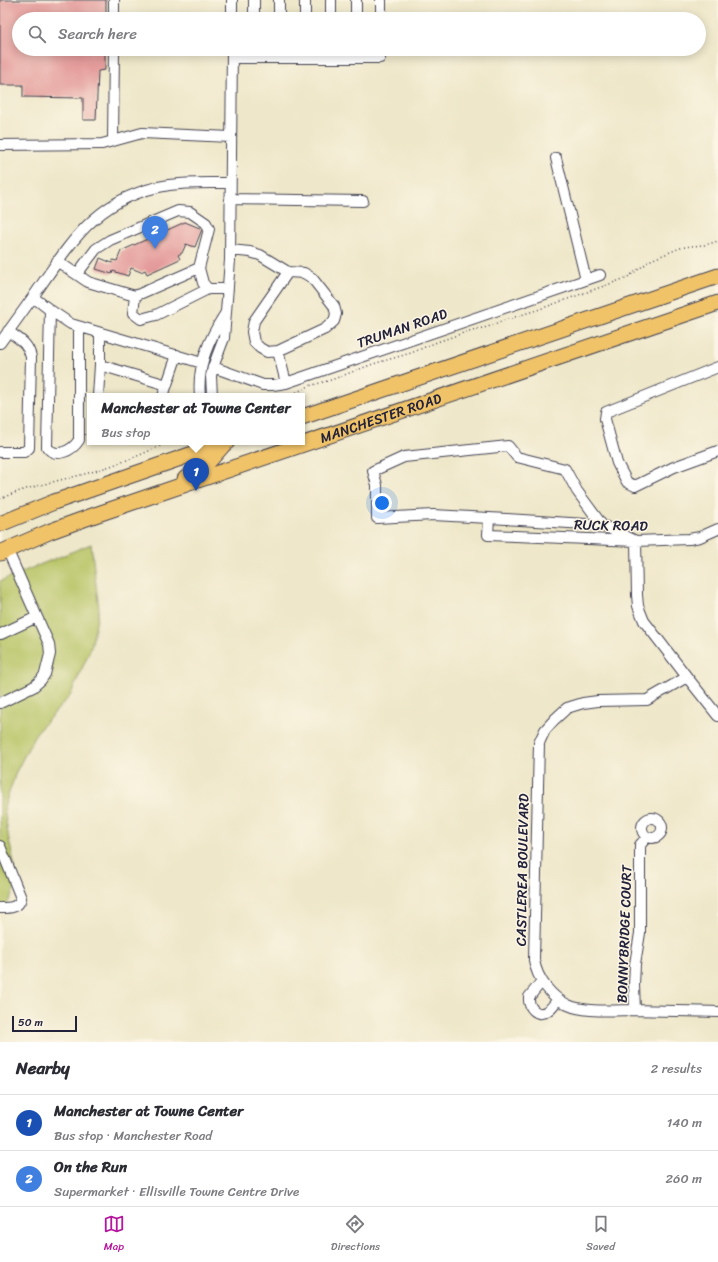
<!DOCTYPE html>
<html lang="en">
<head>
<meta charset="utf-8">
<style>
  :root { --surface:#fff; --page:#f7f7f7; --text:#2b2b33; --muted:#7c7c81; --line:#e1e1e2; --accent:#b5179e }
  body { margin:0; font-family:Sriracha,sans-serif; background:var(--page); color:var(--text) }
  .scale { position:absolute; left:12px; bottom:10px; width:65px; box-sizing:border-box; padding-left:4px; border:2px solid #22223b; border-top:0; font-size:11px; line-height:14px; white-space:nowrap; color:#22223b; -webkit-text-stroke:3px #fcf5e5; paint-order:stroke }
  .you { position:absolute; left:382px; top:503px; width:14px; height:14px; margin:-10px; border:3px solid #fff; border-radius:50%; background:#1a73e8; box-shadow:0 0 0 6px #1a73e833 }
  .badge { display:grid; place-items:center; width:26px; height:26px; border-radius:50%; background:var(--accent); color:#fff; font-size:13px; font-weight:700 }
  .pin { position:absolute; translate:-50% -33px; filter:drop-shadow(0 1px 2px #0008) }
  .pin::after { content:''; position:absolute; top:21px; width:14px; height:12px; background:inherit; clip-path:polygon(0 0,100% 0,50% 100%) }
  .popup { position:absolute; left:87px; top:393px; width:218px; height:52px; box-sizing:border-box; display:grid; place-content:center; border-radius:0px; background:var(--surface); filter:drop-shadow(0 1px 3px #0005); font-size:13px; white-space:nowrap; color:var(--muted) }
  .popup b { font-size:15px; color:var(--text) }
  .popup::after { content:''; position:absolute; left:50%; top:100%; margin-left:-8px; border:8px solid transparent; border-top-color:var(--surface) }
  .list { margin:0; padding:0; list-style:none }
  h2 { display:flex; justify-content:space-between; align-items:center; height:52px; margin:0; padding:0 16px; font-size:17px }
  h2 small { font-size:13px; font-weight:400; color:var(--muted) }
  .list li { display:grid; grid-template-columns:26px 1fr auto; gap:12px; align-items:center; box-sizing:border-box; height:56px; padding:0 16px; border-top:1px solid var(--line) }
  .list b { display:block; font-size:15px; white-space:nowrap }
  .list p { margin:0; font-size:13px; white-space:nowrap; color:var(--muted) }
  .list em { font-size:13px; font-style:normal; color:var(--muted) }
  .icon { flex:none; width:22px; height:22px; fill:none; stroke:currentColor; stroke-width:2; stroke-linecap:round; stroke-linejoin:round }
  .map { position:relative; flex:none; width:718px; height:1042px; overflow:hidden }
  .search { position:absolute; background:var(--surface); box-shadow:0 2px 10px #0003; left:12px; right:12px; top:12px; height:44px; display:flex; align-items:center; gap:10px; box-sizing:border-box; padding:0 14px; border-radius:22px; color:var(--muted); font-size:15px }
  .sheet { height:164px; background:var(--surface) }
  nav { display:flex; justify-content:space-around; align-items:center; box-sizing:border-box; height:56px; border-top:1px solid var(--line); background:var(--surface); font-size:11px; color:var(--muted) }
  nav a { display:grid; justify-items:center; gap:2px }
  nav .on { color:var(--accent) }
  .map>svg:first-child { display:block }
  .green { fill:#b8c466; stroke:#6d7350 }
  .building { fill:#e39797 }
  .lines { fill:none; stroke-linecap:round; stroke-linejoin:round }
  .minor-casing { stroke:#414050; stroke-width:12 }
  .highway-casing { stroke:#414050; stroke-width:17 }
  .path { stroke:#414050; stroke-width:1.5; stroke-dasharray:1 3; stroke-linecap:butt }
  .minor { stroke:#fff; stroke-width:10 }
  .highway { stroke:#f1c369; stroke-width:15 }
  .labels { text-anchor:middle; stroke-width:3; stroke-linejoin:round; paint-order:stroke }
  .street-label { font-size:14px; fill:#22223b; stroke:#fcf5e5 }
</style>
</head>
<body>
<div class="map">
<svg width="718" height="1042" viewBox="0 0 718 1042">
  <rect width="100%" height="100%" fill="#fcf5e5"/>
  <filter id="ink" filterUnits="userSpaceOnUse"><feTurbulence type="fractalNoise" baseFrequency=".025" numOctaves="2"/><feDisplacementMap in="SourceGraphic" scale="8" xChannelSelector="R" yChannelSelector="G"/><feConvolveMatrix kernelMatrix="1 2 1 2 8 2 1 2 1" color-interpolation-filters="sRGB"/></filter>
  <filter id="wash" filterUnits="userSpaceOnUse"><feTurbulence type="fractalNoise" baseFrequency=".012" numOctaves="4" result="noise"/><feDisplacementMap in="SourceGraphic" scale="16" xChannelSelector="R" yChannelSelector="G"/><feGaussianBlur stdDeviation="0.9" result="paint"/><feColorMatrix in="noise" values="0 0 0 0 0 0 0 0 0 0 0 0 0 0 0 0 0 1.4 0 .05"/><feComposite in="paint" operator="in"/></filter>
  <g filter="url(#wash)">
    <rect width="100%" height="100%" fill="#eee7c9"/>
    <path class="green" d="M 91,544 L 99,609 L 91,648 L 70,696 L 36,733 L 16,772 L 4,808 L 9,840 L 18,882 L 6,907 L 0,910 L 0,581 Z"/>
    <g id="blocks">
      <path class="building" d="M 0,0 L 106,0 L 106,19 L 19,19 L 19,49 L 105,49 L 105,70 L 98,71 L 96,120 L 83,120 L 83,98 L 23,97 L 23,85 L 0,85 Z
        M 185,222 L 202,229 L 195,247 L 186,244 L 182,253 L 178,255 L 180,259 L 147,274 L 145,270 L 141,272 L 131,268 L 128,276 L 113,271 L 112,274 L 96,269 L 100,258 L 112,263 L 113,260 L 117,261 L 121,251 Z"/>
    </g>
  </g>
  <g filter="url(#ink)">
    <use href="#blocks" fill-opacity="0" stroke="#414050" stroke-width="1"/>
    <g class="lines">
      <g class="minor-casing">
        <path id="minor" d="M 114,19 L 114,0
          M 232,19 L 232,0
          M 254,19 L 254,0
          M 279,19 L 279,0
          M 305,19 L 305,0
          M 331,19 L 331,0
          M 356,19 L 356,0
          M 381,19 L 381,0
          M 232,58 L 380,58 L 380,49
          M 113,141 L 142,133 L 231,137
          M 0,145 L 102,144 L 113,141 L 114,49
          M 556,158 L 586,280
          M 229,199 L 363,201
          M 230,250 L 250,252 L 260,255 L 288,272 L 304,273 L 312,278 L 334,306 L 336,314 L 334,321 L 325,329 L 278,351 L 267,352 L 260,348 L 254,342 L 252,332 L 254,321 L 288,272
          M 57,261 L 88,282 L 135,296 L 199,268
          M 77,274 L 96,249 L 110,240 L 178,211 L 190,212 L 206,223 L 209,229 L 199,268 L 203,283 L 208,289 L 228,289
          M 135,296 L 133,313 L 141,319 L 156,315 L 208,289
          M 33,297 C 71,242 97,196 169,185 C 189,182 210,183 230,183
          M 50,310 L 47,447 C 55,459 72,451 79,440 L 79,327
          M 0,343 L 33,297 L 50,310 L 71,324 L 202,363
          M 278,351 L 286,383
          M 100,365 L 167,385
          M 213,367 L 263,385 L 273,385 L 286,383 L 600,275
          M 718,367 L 606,412 L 605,419 L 617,463 L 627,482 L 635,486 L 674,467 L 718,451
          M 98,396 L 100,365 L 100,333
          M 163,396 L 177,355
          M 200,396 C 197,365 209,339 225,314
          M 212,396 L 211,376 L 213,367 L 224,338 L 230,260 L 232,49
          M 0,452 L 24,452 L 29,448 L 31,357 C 28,343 19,339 8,331
          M 489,518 L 433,515 L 377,518 L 377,485 L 373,471 L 404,457 L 508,446 L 517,457 L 565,469 L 577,491 L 602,525 L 489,518 L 488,535 L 636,541 L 689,539 L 700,537 L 718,529
          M 602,525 L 636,541 L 637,595 L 638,606 L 644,621 L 687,677 L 718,716
          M 1,634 L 37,617
          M 687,677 L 647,700 L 598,701 L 583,703 L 567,708 L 555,719 L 545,730 L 539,743 L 534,960 C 537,979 551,997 568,1005 C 585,1013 616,1010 635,1010 C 663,1011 690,1011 718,1012
          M 0,703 L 33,687 L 41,680 L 45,674 L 50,654 L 49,644 L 37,617 L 7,549
          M642 828a10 10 0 1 1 20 0a10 10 0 1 1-20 0Z
          M 0,846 L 21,898 C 19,908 9,908 0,908
          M 542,981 L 529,997 C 528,1007 537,1018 547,1011 C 552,1008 555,1003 558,999
          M 635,1010 L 634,985 L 635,964 L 640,933 L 640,845 L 647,837"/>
      </g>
      <g class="highway-casing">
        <g id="highway">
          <path d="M 302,417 L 718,276"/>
          <path d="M 185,479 L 210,460 L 225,443"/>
          <path d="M 0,524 L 54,502 L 227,442"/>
          <path id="s1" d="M 0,553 L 51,531 L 95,515 L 718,303"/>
        </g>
      </g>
      <path class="path" d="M 289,396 L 309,386 L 331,380 L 373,364 L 411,353 L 437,342 L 472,330 L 488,327 L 499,322 L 540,309 L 615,282 L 628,277 L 651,260 L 680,248 L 691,246 L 705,245 L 718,241
        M 0,499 C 28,486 59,481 88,473 C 116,465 142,455 168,442"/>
      <use href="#minor" class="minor"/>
      <use href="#highway" class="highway"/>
    </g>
  </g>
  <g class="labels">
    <g class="street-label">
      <text transform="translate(402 328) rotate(-19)" y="5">TRUMAN ROAD</text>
      <text dy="5" stroke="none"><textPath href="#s1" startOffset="404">MANCHESTER ROAD</textPath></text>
      <text transform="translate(611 525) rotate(1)" y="5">RUCK ROAD</text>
      <text transform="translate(522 870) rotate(-89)" y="5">CASTLEREA BOULEVARD</text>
      <text transform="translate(624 934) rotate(-88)" y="5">BONNYBRIDGE COURT</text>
    </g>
  </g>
</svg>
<div class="scale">50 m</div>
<div class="you"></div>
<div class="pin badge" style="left:196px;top:491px;background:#1a4fb4">1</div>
<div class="popup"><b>Manchester at Towne Center</b>Bus stop</div>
<div class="pin badge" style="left:155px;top:249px;background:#3f7fe0">2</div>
<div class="search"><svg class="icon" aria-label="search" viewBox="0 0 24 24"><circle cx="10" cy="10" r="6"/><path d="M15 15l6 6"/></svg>Search here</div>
</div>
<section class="sheet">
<h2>Nearby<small>2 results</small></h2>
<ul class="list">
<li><span class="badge" style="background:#1a4fb4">1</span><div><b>Manchester at Towne Center</b><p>Bus stop · Manchester Road</p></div><em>140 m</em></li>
<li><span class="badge" style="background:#3f7fe0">2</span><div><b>On the Run</b><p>Supermarket · Ellisville Towne Centre Drive</p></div><em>260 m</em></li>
</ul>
</section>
<nav>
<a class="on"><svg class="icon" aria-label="map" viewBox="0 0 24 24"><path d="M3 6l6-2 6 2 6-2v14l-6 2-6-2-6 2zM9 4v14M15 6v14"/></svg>Map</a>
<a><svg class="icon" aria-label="directions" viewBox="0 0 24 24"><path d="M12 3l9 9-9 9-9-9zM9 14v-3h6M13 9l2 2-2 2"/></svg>Directions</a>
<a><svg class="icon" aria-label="saved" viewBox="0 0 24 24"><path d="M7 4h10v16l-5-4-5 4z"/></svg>Saved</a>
</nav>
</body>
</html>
